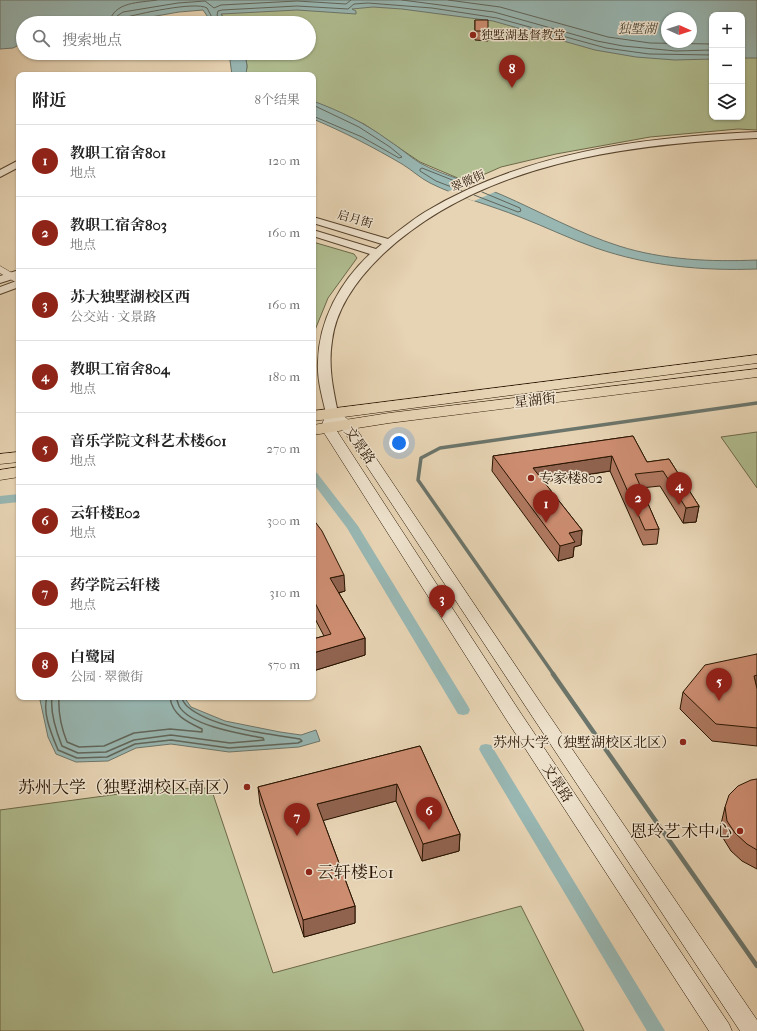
<!DOCTYPE html>
<html lang="zh">
<head>
<meta charset="utf-8">
<style>
  :root { --surface:#fff; --page:#f6f6f6; --text:#222; --muted:#767676; --line:#e0e0e0; --accent:#8f2418 }
  body { margin:0; font-family:"IM FELL French Canon","Noto Serif SC",serif; background:var(--page); color:var(--text) }
  .controls { position:absolute; right:12px; top:12px; display:grid; overflow:hidden; border-radius:8px; box-shadow:0 1px 3px #0004 }
  .controls button { width:36px; height:36px; display:grid; place-items:center; padding:0; border:0; border-bottom:1px solid var(--line); background:var(--surface); color:var(--text); font:20px sans-serif }
  .compass { position:absolute; left:661px; top:12px; width:36px; height:36px; border-radius:50%; background:var(--surface); box-shadow:0 1px 3px #0004; rotate:93deg }
  .you { position:absolute; left:399px; top:443px; width:14px; height:14px; margin:-10px; border:3px solid #fff; border-radius:50%; background:#1a73e8; box-shadow:0 0 0 6px #1a73e833 }
  .badge { display:grid; place-items:center; width:26px; height:26px; border-radius:50%; background:var(--accent); color:#fff; font-size:13px; font-weight:700 }
  .pin { position:absolute; translate:-50% -33px; filter:drop-shadow(0 1px 2px #0008) }
  .pin::after { content:''; position:absolute; top:21px; width:14px; height:12px; background:inherit; clip-path:polygon(0 0,100% 0,50% 100%) }
  .list { margin:0; padding:0; list-style:none }
  h2 { display:flex; justify-content:space-between; align-items:center; height:52px; margin:0; padding:0 16px; font-size:17px }
  h2 small { font-size:13px; font-weight:400; color:var(--muted) }
  .list li { display:grid; grid-template-columns:26px 1fr auto; gap:12px; align-items:center; box-sizing:border-box; height:72px; padding:0 16px; border-top:1px solid var(--line) }
  .list b { display:block; font-size:15px; white-space:nowrap }
  .list p { margin:0; font-size:13px; white-space:nowrap; color:var(--muted) }
  .list em { font-size:13px; font-style:normal; color:var(--muted) }
  .icon { flex:none; width:22px; height:22px; fill:none; stroke:currentColor; stroke-width:2; stroke-linecap:round; stroke-linejoin:round }
  .map { position:relative; flex:none; width:757px; height:1031px; overflow:hidden }
  .search { position:absolute; background:var(--surface); box-shadow:0 1px 3px #0004; left:16px; top:16px; width:300px; height:44px; display:flex; align-items:center; gap:10px; box-sizing:border-box; padding:0 14px; border-radius:22px; color:var(--muted); font-size:15px }
  .panel { position:absolute; background:var(--surface); box-shadow:0 1px 3px #0004; left:16px; top:72px; width:300px; height:628px; border-radius:8px }
  .map>svg:first-child { display:block }
  .green { fill:#b0be91; stroke:#6c6848 }
  .water { fill:#98b7b3; stroke:#6b756b; fill-rule:evenodd }
  .pier { fill:#e7d4b4 }
  .lines { fill:none; stroke-linecap:round; stroke-linejoin:round }
  .shore-far1 { stroke:#60655a; stroke-width:1 }
  .shore { stroke:#60655a; stroke-width:1.5 }
  .stream-far1 { stroke:#6b756b; stroke-width:3.5 }
  .stream { stroke:#6b756b; stroke-width:4.5 }
  .canal { fill:#98b7b3; fill-rule:evenodd }
  .minor-casing { stroke:#57432d; stroke-width:1 }
  .tertiary-casing { stroke:#57432d; stroke-width:2 }
  .secondary-casing { stroke:#271300; stroke-width:1 }
  .primary-casing { stroke:#271300; stroke-width:1 }
  .minor { fill:#efe3ce; fill-rule:evenodd }
  .tertiary { fill:#efe3ce; fill-rule:evenodd }
  .secondary { fill:#efe3ce; fill-rule:evenodd }
  .primary { fill:#e7d4b4; fill-rule:evenodd }
  .wall { fill:#b07961; stroke:#271300 }
  .shaded-wall { fill:#90634f; stroke:#271300 }
  .building { fill:#cd8d71; stroke:#271300 }
  .poi-dot { fill:#8f2418; stroke:#efe3ce; stroke-width:1.5 }
  .labels { text-anchor:middle; stroke-width:3; stroke-linejoin:round; paint-order:stroke }
  .far-poi-label { font-size:12px; fill:#271300; stroke:#efe3ce; text-anchor:start }
  .far-street-label { font-size:12px; fill:#271300; stroke:#efe3ce }
  .far-water-label { font-size:13px; font-style:italic; fill:#4f4c3f; stroke:#efe3ce }
  .street-label { font-size:14px; fill:#271300; stroke:#efe3ce }
  .poi-label { font-size:14px; fill:#271300; stroke:#efe3ce; text-anchor:start }
  .near-poi-label { font-size:17px; fill:#271300; stroke:#efe3ce; text-anchor:end }
</style>
</head>
<body>
<div class="map">
<svg width="757" height="1031" viewBox="0 0 757 1031">
  <rect width="100%" height="100%" fill="#e7d4b4"/>
  <filter id="stains"><feTurbulence type="fractalNoise" baseFrequency=".005" numOctaves="4"/><feColorMatrix values="0 0 0 0 .2 0 0 0 0 .09 0 0 0 0 .02 0 0 0 .5 -.17"/></filter>
  <radialGradient id="worn" r=".72"><stop offset=".6" stop-color="#630" stop-opacity="0"/><stop offset="1" stop-color="#630" stop-opacity=".3"/></radialGradient>
  <path class="green" d="M 284,0 L 403,0 L 667,42 L 691,42 L 712,24 L 712,117 L 742,117 L 742,26 L 757,26 L 757,130 L 738,129 L 650,137 L 556,154 L 501,167 L 467,182 L 420,162 L 364,124 L 313,101 L 313,75 L 246,75 L 247,66 L 245,53 L 309,53 L 309,23 L 227,23 L 221,14 Z
    M 313,242 L 354,254 L 357,258 L 328,298 L 313,335 Z
    M 757,432 L 757,488 L 721,437 Z
    M 211,788 L 273,973 L 521,906 L 584,1031 L 0,1031 L 0,810 L 156,789 Z"/>
  <path class="water" d="M 0,0 L 757,0 L 757,58 L 742,58 L 742,15 L 712,15 L 712,59 L 675,60 L 636,57 L 595,50 L 493,21 L 402,9 L 373,7 L 352,9 L 356,11 L 356,14 L 297,10 L 221,14 L 227,23 L 212,23 L 203,10 L 179,12 L 116,23 L 23,23 L 23,43 L 13,48 L 0,49 ZM 667,18 L 691,18 L 691,42 L 667,42 Z
    M 229,53 L 245,53 L 247,66 L 246,75 L 232,75 Z
    M 313,101 C 340,111 365,123 388,140 C 399,147 409,156 420,163 C 446,177 475,183 502,195 C 541,212 578,233 619,246 C 663,260 711,262 757,260 L 757,269 C 702,271 648,266 596,248 C 570,239 546,227 520,217 C 490,205 458,197 430,183 C 420,178 412,170 402,164 C 373,147 344,132 313,119 Z
    M 50,697 L 184,697 L 191,707 L 225,721 L 280,732 L 301,735 L 316,730 L 320,741 L 299,747 L 229,752 L 171,744 L 136,748 L 108,761 L 76,762 L 56,754 L 48,737 L 40,700 Z"/>
  <path class="pier" d="M 472,182 L 497,191 L 474,201 L 447,192 Z"/>
  <g class="lines">
    <path class="shore-far1" d="M 402,0 L 494,12 L 597,41 L 623,46 L 676,51 L 712,50
      M 448,0 L 500,7 L 608,37 L 650,43 L 712,44
      M 109,23 C 114,1 139,3 157,0
      M 115,23 L 117,16 L 123,12 L 178,3 L 205,1 L 214,8 L 221,5 L 297,1 L 346,4 L 351,0
      M 120,23 L 123,18 C 138,14 195,1 207,8 L 215,23
      M 222,23 L 217,15 L 218,11 L 222,10 L 297,6 L 348,9 L 354,4 L 368,3 L 432,8 L 497,18 L 606,48 L 649,54 L 712,55
      M 313,105 L 359,127 L 390,147 L 402,157 L 399,158 L 362,137 L 313,116
      M 462,191 L 436,181 L 420,171 L 420,169 L 422,168 L 470,187
      M 474,195 L 518,212 L 521,211 L 520,208 L 482,192"/>
    <path class="shore" d="M 47,697 C 42,713 52,735 58,750 L 77,758 L 107,757 L 135,744 L 171,740 L 229,748 L 298,743 L 302,741 L 300,739 C 268,734 213,728 188,707 C 185,705 183,701 181,697
      M 52,697 C 50,713 56,731 62,746 L 78,753 L 106,752 L 134,740 L 171,735 L 230,743 L 264,740 L 263,738 C 242,734 190,726 179,706 C 178,703 177,700 176,697
      M 59,697 C 58,713 61,727 67,742 L 79,747 L 104,746 L 134,733 L 170,729 L 202,732 L 202,729 C 187,722 172,715 170,697"/>
    <path class="stream-far1" d="M 554,675 L 418,480 L 421,458 L 440,448 L 757,403"/>
    <path class="stream" d="M 553,674 L 757,966"/>
    <path class="canal" d="M 313,471 L 317,473 L 358,526 L 468,706 L 470,710 L 468,714 L 463,715 L 458,714 L 347,528 L 313,483 Z
      M 19,494 L 19,502 L 0,504 L 0,496 Z
      M 486,744 L 491,745 L 665,1031 L 647,1031 L 481,753 L 479,749 L 481,745 Z"/>
    <g class="minor-casing">
      <path id="minor" d="M 0,266 L 19,277 L 19,284 L 0,273 Z"/>
    </g>
    <g class="tertiary-casing">
      <path id="tertiary" d="M 757,132 L 757,138 C 628,144 482,162 383,254 C 359,277 336,307 332,341 C 328,366 333,389 338,413 L 337,416 L 327,416 L 326,413 C 322,396 317,379 318,362 C 319,320 340,282 370,254 L 313,236 L 313,230 L 376,249 L 382,244 L 313,223 L 313,217 L 388,239 C 400,230 412,220 425,212 C 525,152 643,137 757,132 Z
        M 19,160 L 19,167 L 0,177 L 0,170 Z
        M 19,270 L 19,277 L 0,283 L 0,276 Z
        M 19,280 L 19,287 L 0,294 L 0,287 Z"/>
    </g>
    <g class="secondary-casing">
      <path id="secondary" d="M 332,409 L 337,410 L 353,424 L 540,702 L 757,1020 L 757,1031 L 740,1031 L 341,427 L 336,423 L 335,428 L 518,709 L 729,1024 L 732,1031 L 709,1031 L 506,719 L 321,428 L 327,410 Z"/>
    </g>
    <g class="primary-casing">
      <path id="primary" d="M 757,355 L 757,363 L 313,421 L 313,411 Z
        M 757,369 L 757,377 L 389,423 L 313,435 L 313,425 L 389,413 Z
        M 19,452 L 19,462 L 0,464 L 0,454 Z
        M 19,467 L 19,477 L 0,480 L 0,470 Z"/>
    </g>
    <use href="#minor" class="minor"/>
    <use href="#tertiary" class="tertiary"/>
    <use href="#secondary" class="secondary"/>
    <use href="#primary" class="primary"/>
  </g>
  <path class="wall" d="M 475,20 L 488,31 L 488,41 L 475,40 Z
    M 633,436 L 647,462 L 669,459 L 699,506 L 696,522 L 683,523 L 660,486 L 641,488 L 659,529 L 657,544 L 643,545 L 610,471 L 544,482 L 582,530 L 581,545 L 574,547 L 573,557 L 558,561 L 492,471 L 493,456 Z
    M 313,519 L 345,591 L 339,593 L 365,638 L 365,655 L 313,671 L 313,639 L 324,636 L 313,615 Z
    M 757,654 L 757,746 L 712,741 L 680,709 L 683,692 Z
    M 420,746 L 460,834 L 459,851 L 422,861 L 396,801 L 323,820 L 355,906 L 355,923 L 304,937 L 260,804 L 258,787 Z
    M 757,779 L 757,869 L 742,861 L 731,851 L 723,838 L 721,824 L 725,807 Z"/>
  <path class="shaded-wall" d="M 612,456 L 610,471 L 532,483 L 533,468 Z
    M 699,506 L 696,522 L 683,523 L 686,508 Z
    M 582,530 L 581,545 L 574,547 L 573,557 L 558,561 L 560,546 L 569,533 Z
    M 344,575 L 345,591 L 330,595 L 330,578 Z
    M 365,638 L 365,655 L 313,671 L 313,653 Z
    M 757,675 L 757,691 L 754,676 Z
    M 397,784 L 396,801 L 318,822 L 317,804 Z
    M 460,834 L 459,851 L 422,861 L 423,844 Z
    M 355,906 L 355,923 L 304,937 L 303,920 Z"/>
  <path class="building" d="M 475,20 L 488,20 L 488,31 L 475,31 Z
    M 633,436 L 647,462 L 669,459 L 699,506 L 686,508 L 663,471 L 635,474 L 659,529 L 645,530 L 612,456 L 533,468 L 582,530 L 569,533 L 575,542 L 560,546 L 493,456 Z
    M 313,519 L 322,531 L 344,575 L 330,578 L 365,638 L 313,653 L 313,639 L 331,634 L 313,599 Z
    M 757,654 L 757,675 L 754,676 L 757,689 L 757,728 L 716,724 L 683,692 L 705,665 Z
    M 420,746 L 460,834 L 423,844 L 397,784 L 317,804 L 355,906 L 303,920 L 258,787 Z
    M 757,779 L 757,850 L 747,844 L 735,833 L 727,821 L 725,807 L 729,795 L 738,786 L 751,780 Z"/>
  <g class="poi-dot">
    <circle cx="473" cy="35" r="4"/>
    <circle cx="531" cy="478" r="4"/>
    <circle cx="683" cy="742" r="4"/>
    <circle cx="247" cy="787" r="4"/>
    <circle cx="740" cy="831" r="4"/>
    <circle cx="309" cy="872" r="4"/>
  </g>
  <g class="labels">
    <g class="far-poi-label">
      <text x="481" y="39">独墅湖基督教堂</text>
    </g>
    <g class="far-street-label">
      <text transform="translate(468 181) rotate(-24)" y="4">翠微街</text>
      <text transform="translate(355 219) rotate(16)" y="4">启月街</text>
    </g>
    <g class="far-water-label">
      <text x="637" y="33">独墅湖</text>
    </g>
    <g class="street-label">
      <text transform="translate(535 400) rotate(-7)" y="5">星湖街</text>
      <text transform="translate(360 445) rotate(55)" y="5">文景路</text>
      <text transform="translate(558 783) rotate(57)" y="5">文景路</text>
    </g>
    <g class="poi-label">
      <text x="539" y="483">专家楼802</text>
      <text x="675" y="747" text-anchor="end">苏州大学（独墅湖校区北区）</text>
    </g>
    <g class="near-poi-label">
      <text x="239" y="793">苏州大学（独墅湖校区南区）</text>
      <text x="732" y="837">恩玲艺术中心</text>
      <text x="317" y="878" text-anchor="start">云轩楼E01</text>
    </g>
  </g>
  <rect width="100%" height="100%" filter="url(#stains)"/>
  <rect width="100%" height="100%" fill="url(#worn)"/>
</svg>
<div class="controls">
<button>+</button>
<button>−</button>
<button><svg class="icon" aria-label="layers" viewBox="0 0 24 24"><path d="M12 4l9 5-9 5-9-5zM3 14l9 5 9-5"/></svg></button>
</div>
<svg class="compass" viewBox="-18 -18 36 36"><path d="M0-13l5 13h-10z" fill="#e53935"/><path d="M0 13l5-13h-10z" fill="#767676"/></svg>
<div class="you"></div>
<div class="pin badge" style="left:546px;top:523px">1</div>
<div class="pin badge" style="left:638px;top:517px">2</div>
<div class="pin badge" style="left:442px;top:618px">3</div>
<div class="pin badge" style="left:679px;top:505px">4</div>
<div class="pin badge" style="left:719px;top:701px">5</div>
<div class="pin badge" style="left:429px;top:830px">6</div>
<div class="pin badge" style="left:297px;top:836px">7</div>
<div class="pin badge" style="left:512px;top:88px">8</div>
<div class="search"><svg class="icon" aria-label="search" viewBox="0 0 24 24"><circle cx="10" cy="10" r="6"/><path d="M15 15l6 6"/></svg>搜索地点</div>
<section class="panel">
<h2>附近<small>8个结果</small></h2>
<ul class="list">
<li><span class="badge">1</span><div><b>教职工宿舍801</b><p>地点</p></div><em>120 m</em></li>
<li><span class="badge">2</span><div><b>教职工宿舍803</b><p>地点</p></div><em>160 m</em></li>
<li><span class="badge">3</span><div><b>苏大独墅湖校区西</b><p>公交站 · 文景路</p></div><em>160 m</em></li>
<li><span class="badge">4</span><div><b>教职工宿舍804</b><p>地点</p></div><em>180 m</em></li>
<li><span class="badge">5</span><div><b>音乐学院文科艺术楼601</b><p>地点</p></div><em>270 m</em></li>
<li><span class="badge">6</span><div><b>云轩楼E02</b><p>地点</p></div><em>300 m</em></li>
<li><span class="badge">7</span><div><b>药学院云轩楼</b><p>地点</p></div><em>310 m</em></li>
<li><span class="badge">8</span><div><b>白鹭园</b><p>公园 · 翠微街</p></div><em>570 m</em></li>
</ul>
</section>
</div>
</body>
</html>
